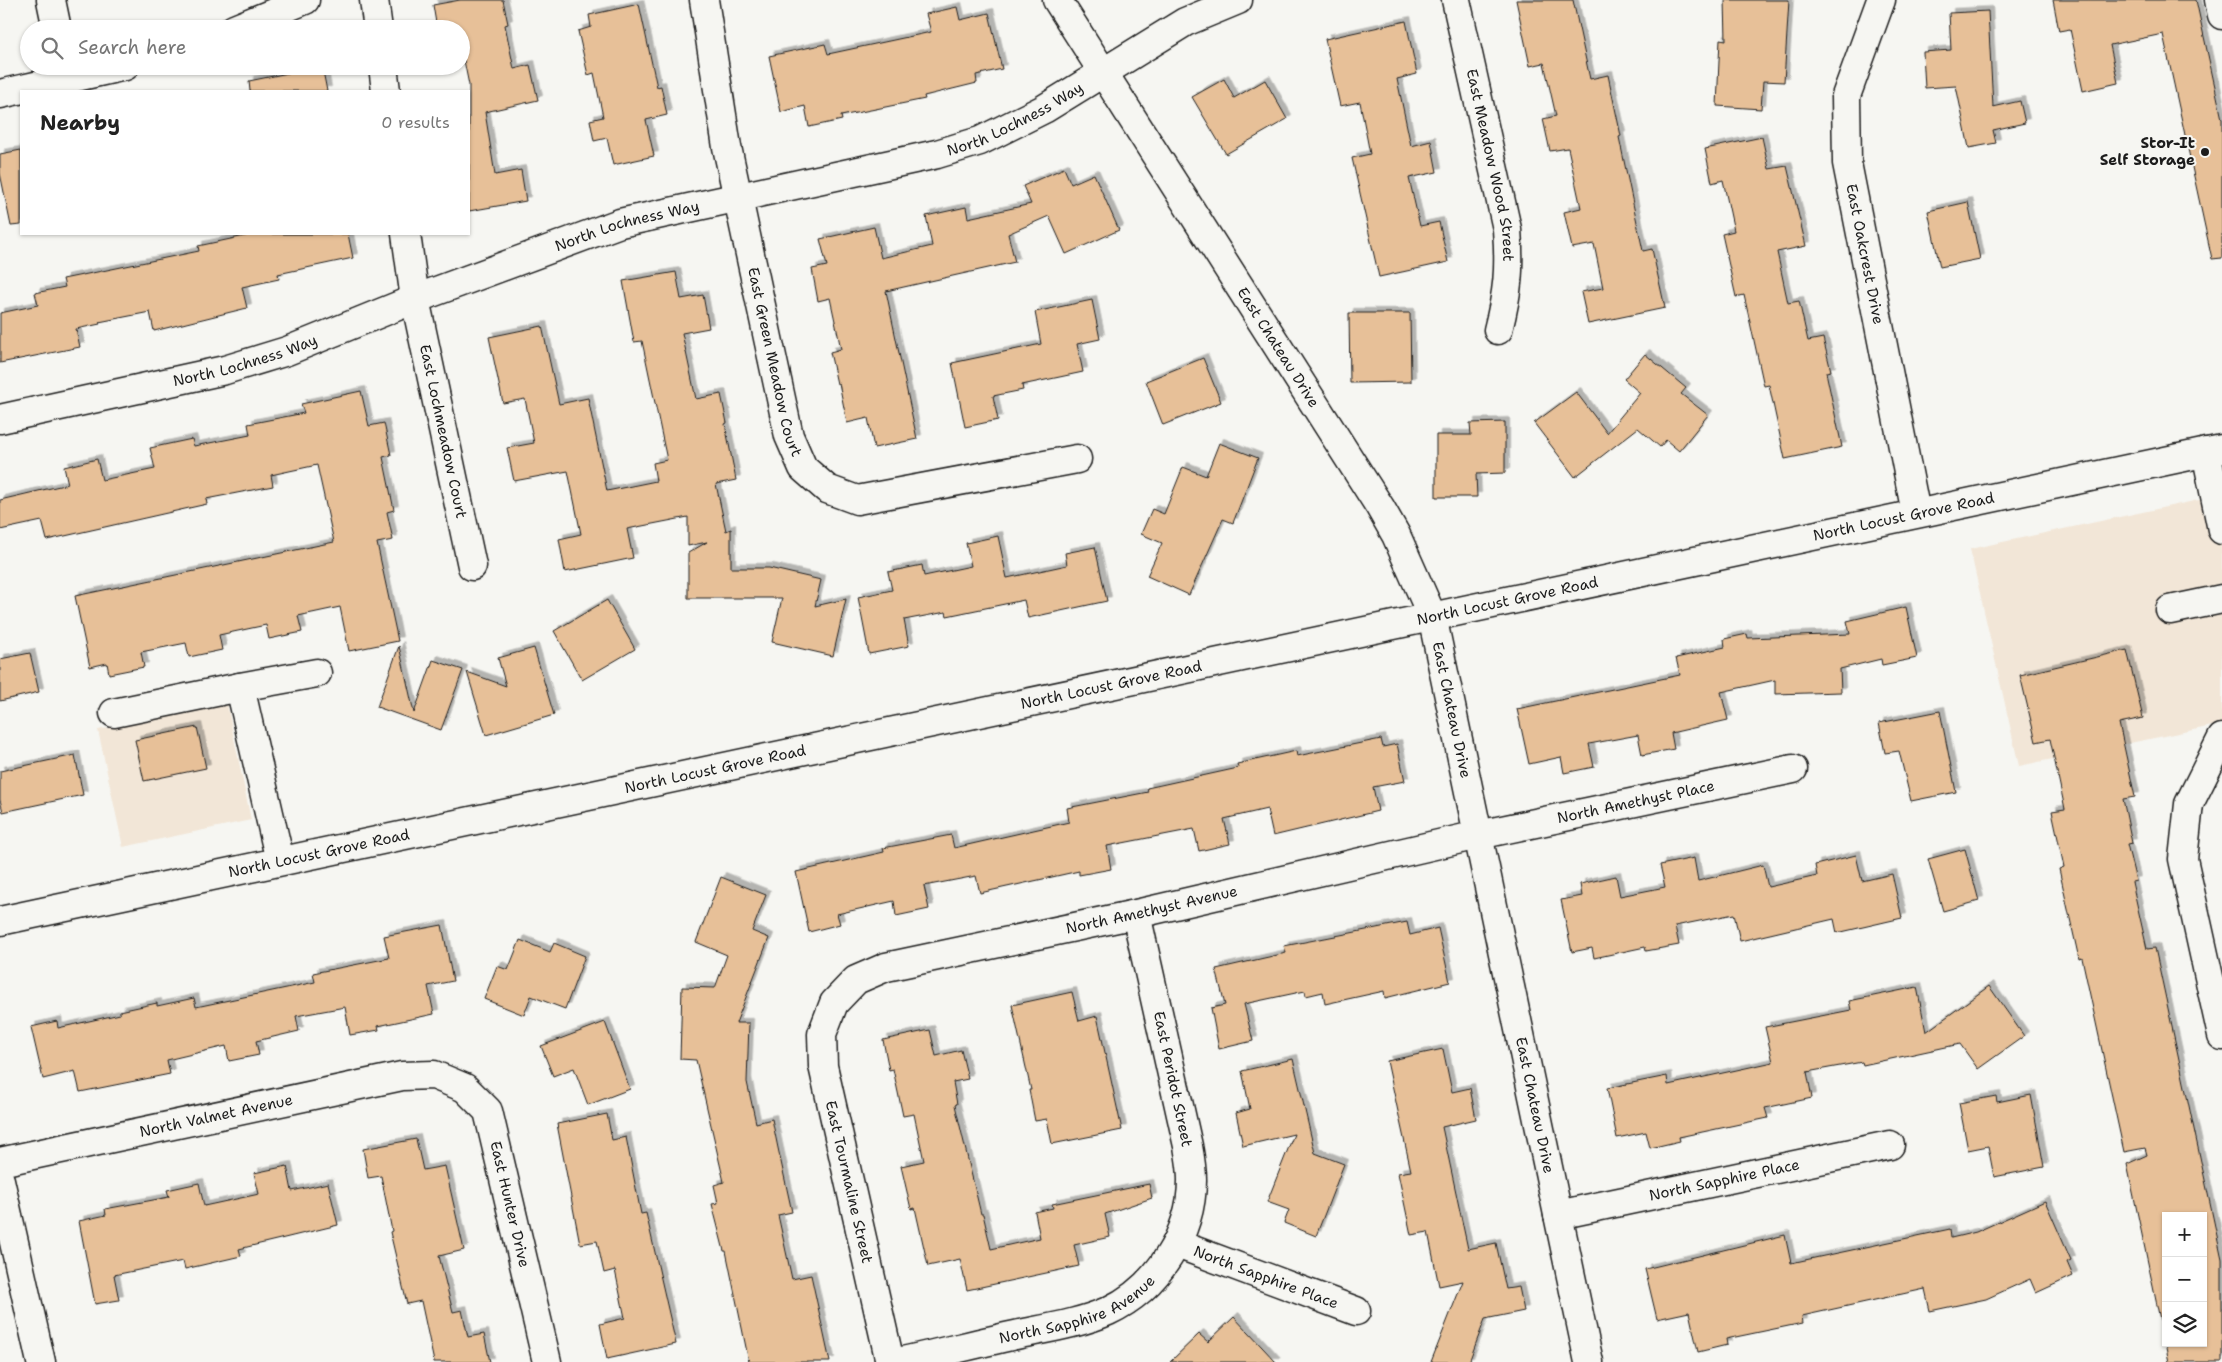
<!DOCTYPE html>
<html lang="en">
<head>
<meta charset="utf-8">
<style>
  :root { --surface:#fff; --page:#f6f6f6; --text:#222; --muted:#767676; --line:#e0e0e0 }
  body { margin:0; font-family:"Shantell Sans",sans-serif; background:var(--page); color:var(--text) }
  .controls { position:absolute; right:15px; bottom:15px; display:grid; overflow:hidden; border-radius:0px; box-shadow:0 1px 4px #0004 }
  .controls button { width:45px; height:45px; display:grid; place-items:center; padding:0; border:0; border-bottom:1px solid var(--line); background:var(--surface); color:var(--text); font:25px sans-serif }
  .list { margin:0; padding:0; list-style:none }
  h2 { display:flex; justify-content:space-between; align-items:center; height:65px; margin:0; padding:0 20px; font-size:21px }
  h2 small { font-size:16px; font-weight:400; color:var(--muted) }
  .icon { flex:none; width:28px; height:28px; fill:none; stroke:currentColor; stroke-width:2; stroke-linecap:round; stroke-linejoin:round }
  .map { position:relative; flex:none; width:2222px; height:1362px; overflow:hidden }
  .search { position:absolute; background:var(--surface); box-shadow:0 1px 4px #0004; left:20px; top:20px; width:450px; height:55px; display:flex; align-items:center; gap:12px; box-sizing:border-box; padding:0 18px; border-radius:28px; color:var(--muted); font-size:19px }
  .panel { position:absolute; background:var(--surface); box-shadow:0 1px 4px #0004; left:20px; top:90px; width:450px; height:145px; border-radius:0px }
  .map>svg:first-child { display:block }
  .built { fill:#f2e6d7 }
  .building { fill:#e7c098; stroke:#1c1c1c; fill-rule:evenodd; filter:url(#shadow) }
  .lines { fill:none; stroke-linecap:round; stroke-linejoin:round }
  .minor-casing { stroke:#1c1c1c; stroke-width:31 }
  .major-casing { stroke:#1c1c1c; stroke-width:31 }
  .minor { stroke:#f6f6f2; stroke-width:28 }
  .major { stroke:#f6f6f2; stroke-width:28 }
  .poi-dot { fill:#1c1c1c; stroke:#f6f6f2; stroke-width:2 }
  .labels { text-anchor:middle; stroke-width:4; stroke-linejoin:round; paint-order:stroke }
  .street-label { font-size:15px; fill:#1c1c1c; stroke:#f6f6f2 }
  .poi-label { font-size:15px; font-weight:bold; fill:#1c1c1c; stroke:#f6f6f2; text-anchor:end }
</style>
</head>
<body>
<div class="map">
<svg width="2222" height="1362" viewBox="0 0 2222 1362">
  <defs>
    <filter id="shadow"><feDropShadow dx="4.5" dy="-4.5" stdDeviation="0" flood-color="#0004"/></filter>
  </defs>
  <rect width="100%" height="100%" fill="#f6f6f2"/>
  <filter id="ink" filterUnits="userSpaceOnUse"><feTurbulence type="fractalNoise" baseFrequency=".02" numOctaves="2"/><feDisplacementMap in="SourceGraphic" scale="10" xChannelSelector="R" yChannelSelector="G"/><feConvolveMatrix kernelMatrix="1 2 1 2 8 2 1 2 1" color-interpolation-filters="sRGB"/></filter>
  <g filter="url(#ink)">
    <path class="built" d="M 2222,495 L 2222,724 L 2019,766 L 1970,549 Z
      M 227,704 L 251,820 L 123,847 L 98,730 Z"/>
    <path class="building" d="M 460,0 L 503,0 L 508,24 L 505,25 L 514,69 L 530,65 L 538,100 L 485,112 L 495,175 L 521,170 L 526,201 L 469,211 L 469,85 L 461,46 L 461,29 L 437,29 L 433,5 Z
      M 1516,0 L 1573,0 L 1590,79 L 1608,75 L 1621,136 L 1619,137 L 1643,251 L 1652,249 L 1665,308 L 1588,324 L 1581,292 L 1603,288 L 1594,244 L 1572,248 L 1564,212 L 1581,208 L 1568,148 L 1550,151 L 1543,119 L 1556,116 L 1544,63 L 1530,66 Z
      M 1725,0 L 1789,0 L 1784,82 L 1763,81 L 1761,109 L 1717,106 L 1720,39 L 1726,40 Z
      M 2053,0 L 2196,0 L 2222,119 L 2222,258 L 2212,259 L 2163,34 L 2110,45 L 2118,83 L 2083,91 L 2070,29 L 2059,31 Z
      M 639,4 L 657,87 L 661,86 L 667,115 L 646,120 L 654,156 L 613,165 L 607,138 L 594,141 L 590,120 L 603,117 L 594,73 L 588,75 L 578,31 L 591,27 L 589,15 Z
      M 957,7 L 960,20 L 989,13 L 1002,69 L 976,75 L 977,83 L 924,96 L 925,99 L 841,116 L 842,120 L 809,127 L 805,106 L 781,112 L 769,56 L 825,44 L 828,54 L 931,32 L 926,14 Z
      M 1988,11 L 1993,107 L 2020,101 L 2025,123 L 1993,130 L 1996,143 L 1969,148 L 1956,86 L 1925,88 L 1923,52 L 1951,50 L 1949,13 Z
      M 1406,21 L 1417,74 L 1397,79 L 1411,146 L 1431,141 L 1437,172 L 1409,178 L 1420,226 L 1439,222 L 1448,262 L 1379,277 L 1352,158 L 1370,154 L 1360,102 L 1340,106 L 1325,39 Z
      M 322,66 L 327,91 L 250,91 L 249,81 Z
      M 1224,79 L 1234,98 L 1265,80 L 1287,119 L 1226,154 L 1192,97 Z
      M 1762,137 L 1769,169 L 1787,166 L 1806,246 L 1777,252 L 1788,303 L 1799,301 L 1808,341 L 1823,338 L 1831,371 L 1826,372 L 1842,447 L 1785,459 L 1769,385 L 1764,386 L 1744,295 L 1736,297 L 1722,234 L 1734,231 L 1723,180 L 1712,183 L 1705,149 Z
      M 21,150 L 21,225 L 11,226 L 0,173 L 0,154 Z
      M 1064,168 L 1071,184 L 1094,174 L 1119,230 L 1066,254 L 1049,216 L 1008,234 L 1015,262 L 886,291 L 917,439 L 874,448 L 868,418 L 847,423 L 839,383 L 837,384 L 830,352 L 841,349 L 830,298 L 818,301 L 812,269 L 827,266 L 820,239 L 874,227 L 881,258 L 932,246 L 926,216 L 966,207 L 968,218 L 1031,204 L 1023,186 Z
      M 1968,202 L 1980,259 L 1940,267 L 1928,211 Z
      M 254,234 L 348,234 L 353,258 L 278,274 L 279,279 L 242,287 L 247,308 L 154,331 L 150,312 L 99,322 L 100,324 L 76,329 L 80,347 L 0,363 L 0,313 L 38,305 L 35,293 L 65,287 L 63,279 L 199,251 L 198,246 Z
      M 676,272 L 681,299 L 703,295 L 709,328 L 682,333 L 696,399 L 721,394 L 727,423 L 725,424 L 736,480 L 716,484 L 726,531 L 731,529 L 731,568 L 769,568 L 821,580 L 815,606 L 846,599 L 833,656 L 772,642 L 782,598 L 688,598 L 688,553 L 707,542 L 688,546 L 688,517 L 627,529 L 633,558 L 565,572 L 559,539 L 581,534 L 568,471 L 514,481 L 507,448 L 534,443 L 525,399 L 503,403 L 489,337 L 542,326 L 559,404 L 588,398 L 607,491 L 656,481 L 653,463 L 667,460 L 642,341 L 634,342 L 623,281 Z
      M 1092,300 L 1100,339 L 1077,344 L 1083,372 L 1022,385 L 1023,390 L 993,396 L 998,420 L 965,427 L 952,363 L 1041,344 L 1035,312 Z
      M 1349,313 L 1410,313 L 1411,382 L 1350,383 Z
      M 1645,354 L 1686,388 L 1681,394 L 1708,415 L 1679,451 L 1666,440 L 1660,447 L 1638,428 L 1575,477 L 1534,423 L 1576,392 L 1607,433 L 1640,393 L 1624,379 Z
      M 1203,358 L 1221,402 L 1163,425 L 1146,381 Z
      M 361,391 L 369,426 L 384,423 L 391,455 L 383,457 L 394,510 L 387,512 L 393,540 L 377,543 L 398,641 L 349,651 L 340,607 L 298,616 L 302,632 L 269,639 L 266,625 L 219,635 L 222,650 L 189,657 L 186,643 L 141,652 L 144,667 L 109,674 L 107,663 L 90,667 L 75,596 L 334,542 L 317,465 L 271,475 L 273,486 L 206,499 L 207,504 L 47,540 L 42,521 L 0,530 L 0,500 L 68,484 L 64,467 L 97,459 L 102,480 L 155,469 L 150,448 L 192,439 L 194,446 L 250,435 L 248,424 L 304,413 L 301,404 Z
      M 1505,422 L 1505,473 L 1476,474 L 1477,497 L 1436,497 L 1436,435 L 1471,435 L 1470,423 Z
      M 1219,443 L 1258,458 L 1233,523 L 1223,519 L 1189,595 L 1147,576 L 1162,543 L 1141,534 L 1152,509 L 1164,514 L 1183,467 L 1206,476 Z
      M 998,536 L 1007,578 L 1067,565 L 1065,553 L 1095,547 L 1107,601 L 1028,618 L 1024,600 L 947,616 L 946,612 L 904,620 L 909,646 L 869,654 L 858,597 L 892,590 L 888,572 L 922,565 L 924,576 L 971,566 L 966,543 Z
      M 607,600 L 635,649 L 582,680 L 554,631 Z
      M 1906,607 L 1917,658 L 1882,665 L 1881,659 L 1840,669 L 1841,692 L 1775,694 L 1775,680 L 1721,692 L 1728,720 L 1671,733 L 1674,749 L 1642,755 L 1638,735 L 1589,744 L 1594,767 L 1564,773 L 1561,757 L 1529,764 L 1517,709 L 1680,675 L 1676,658 L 1725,647 L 1724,639 L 1747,634 L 1748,638 L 1850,634 L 1847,621 Z
      M 399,646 L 414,713 L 433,660 L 463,670 L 441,730 L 377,707 Z
      M 534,648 L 554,715 L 486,735 L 467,672 L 506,686 L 498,658 Z
      M 2127,650 L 2143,718 L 2119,723 L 2135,797 L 2123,799 L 2132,843 L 2127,844 L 2136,881 L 2132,882 L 2147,949 L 2155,948 L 2222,1259 L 2222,1362 L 2169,1362 L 2127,1164 L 2147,1155 L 2145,1148 L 2124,1152 L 2082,958 L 2079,959 L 2059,869 L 2064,867 L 2052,811 L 2065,809 L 2050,739 L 2036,742 L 2020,675 ZM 2166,1216 L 2203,1216 L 2203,1343 L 2166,1343 Z
      M 30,653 L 39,692 L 0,701 L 0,659 Z
      M 1940,711 L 1956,792 L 1911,801 L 1899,751 L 1885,753 L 1879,723 Z
      M 197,727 L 206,768 L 144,781 L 135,740 Z
      M 1381,739 L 1383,747 L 1397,744 L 1405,781 L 1373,787 L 1378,811 L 1273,836 L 1267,809 L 1224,819 L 1230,844 L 1199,851 L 1194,829 L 1107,846 L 1111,869 L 1079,875 L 1079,871 L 980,893 L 976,876 L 924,886 L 929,909 L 896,916 L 894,901 L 837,914 L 840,924 L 809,932 L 796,872 L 884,852 L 883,848 L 951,835 L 954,848 L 1069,822 L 1067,808 L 1148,792 L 1147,788 L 1238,768 L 1237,764 L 1296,751 L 1297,756 Z
      M 75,755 L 83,795 L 3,812 L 0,800 L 0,771 Z
      M 1965,849 L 1979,901 L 1943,911 L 1928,859 Z
      M 1856,855 L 1862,881 L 1892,874 L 1902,918 L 1837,933 L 1834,919 L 1740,941 L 1734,914 L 1675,926 L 1679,945 L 1646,951 L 1645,947 L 1594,958 L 1592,948 L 1572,952 L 1561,900 L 1582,896 L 1580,884 L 1616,876 L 1620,896 L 1665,887 L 1660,865 L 1694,858 L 1698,881 L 1763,865 L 1768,887 L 1817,876 L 1815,865 Z
      M 721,877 L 766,895 L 752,931 L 769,938 L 736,1023 L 749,1023 L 747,1082 L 756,1123 L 772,1119 L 778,1148 L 792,1212 L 778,1215 L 792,1279 L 811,1275 L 830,1362 L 749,1362 L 726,1251 L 724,1251 L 712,1204 L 718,1203 L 714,1185 L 724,1182 L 696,1060 L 680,1059 L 682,987 L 715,988 L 727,955 L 696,942 Z
      M 1407,922 L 1410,935 L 1438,928 L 1450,982 L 1385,998 L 1384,991 L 1325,1004 L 1323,992 L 1306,996 L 1305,991 L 1244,1004 L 1253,1041 L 1219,1049 L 1211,1008 L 1225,1005 L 1216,969 L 1286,953 L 1284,946 Z
      M 442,925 L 453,981 L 428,986 L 434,1014 L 378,1026 L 379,1030 L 350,1035 L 345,1007 L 296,1016 L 299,1031 L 256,1041 L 259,1055 L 229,1061 L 226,1046 L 167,1060 L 170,1074 L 80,1092 L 75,1071 L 43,1079 L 31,1027 L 57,1021 L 58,1028 L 120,1014 L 120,1011 L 157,1003 L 157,1006 L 194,998 L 196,1007 L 315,982 L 313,973 L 389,958 L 384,936 Z
      M 520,940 L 550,952 L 554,943 L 585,956 L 565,1009 L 531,996 L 524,1015 L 484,999 L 497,966 L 508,970 Z
      M 1989,986 L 2024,1036 L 1978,1069 L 1960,1044 L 1863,1065 L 1862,1062 L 1807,1072 L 1812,1098 L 1765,1108 L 1768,1118 L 1679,1137 L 1680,1141 L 1650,1148 L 1646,1132 L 1617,1138 L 1607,1088 L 1667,1076 L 1668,1085 L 1773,1062 L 1765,1027 L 1851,1010 L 1849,1001 L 1917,987 L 1926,1032 Z
      M 1072,992 L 1079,1021 L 1097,1016 L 1122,1130 L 1052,1144 L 1047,1119 L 1035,1121 L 1029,1090 L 1031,1090 L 1012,1005 Z
      M 605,1022 L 630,1089 L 588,1105 L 574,1068 L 553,1076 L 541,1046 Z
      M 930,1030 L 936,1056 L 961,1050 L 968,1079 L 953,1082 L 957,1104 L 955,1105 L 981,1214 L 983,1214 L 991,1249 L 1040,1238 L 1035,1212 L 1053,1208 L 1052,1204 L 1149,1184 L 1152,1198 L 1105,1214 L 1110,1237 L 1074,1245 L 1079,1266 L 967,1290 L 960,1259 L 928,1266 L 915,1208 L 911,1209 L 901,1166 L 924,1161 L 914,1114 L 903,1116 L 893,1069 L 889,1070 L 883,1040 Z
      M 1443,1049 L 1452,1092 L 1470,1088 L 1476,1119 L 1442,1127 L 1468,1249 L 1496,1243 L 1506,1289 L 1519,1287 L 1524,1311 L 1485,1319 L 1469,1362 L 1431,1362 L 1463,1281 L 1439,1286 L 1428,1232 L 1411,1235 L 1398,1173 L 1411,1171 L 1387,1061 Z
      M 1293,1059 L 1315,1153 L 1344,1164 L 1316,1236 L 1284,1223 L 1289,1210 L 1267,1202 L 1294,1134 L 1243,1146 L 1236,1113 L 1250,1109 L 1242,1071 Z
      M 2031,1095 L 2044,1167 L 1994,1177 L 1988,1146 L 1968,1150 L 1959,1103 L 1996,1096 L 1997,1102 Z
      M 607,1114 L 612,1140 L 626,1137 L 641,1214 L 646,1213 L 676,1344 L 607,1359 L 600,1324 L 625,1318 L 615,1270 L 604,1273 L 597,1241 L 580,1244 L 557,1124 Z
      M 416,1139 L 423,1170 L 445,1166 L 464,1250 L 439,1256 L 453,1312 L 462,1310 L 468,1337 L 484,1334 L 490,1362 L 434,1362 L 421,1301 L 407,1304 L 390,1232 L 392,1231 L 381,1176 L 368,1178 L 363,1149 Z
      M 287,1166 L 292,1191 L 328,1183 L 338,1225 L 239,1249 L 241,1256 L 185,1269 L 183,1261 L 114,1275 L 119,1300 L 95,1304 L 79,1221 L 106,1215 L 105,1209 L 169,1197 L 167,1190 L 199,1183 L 204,1206 L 259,1194 L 254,1173 Z
      M 2045,1201 L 2071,1260 L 2067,1262 L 2073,1276 L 2036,1293 L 2030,1279 L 1986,1299 L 1930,1311 L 1925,1289 L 1802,1316 L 1803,1323 L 1726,1339 L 1727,1345 L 1698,1352 L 1689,1312 L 1657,1319 L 1645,1269 L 1785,1235 L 1791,1263 L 1950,1229 L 1951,1238 L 1976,1232 Z
      M 1234,1317 L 1276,1362 L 1170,1362 L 1199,1334 L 1208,1342 Z"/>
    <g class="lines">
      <g class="minor-casing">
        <g id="minor">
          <path d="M 51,0 L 57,29"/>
          <path d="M 374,0 L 378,29"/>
          <path id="s1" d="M 704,0 L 727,147 L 789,436 L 803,468 L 827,489 L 857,500 L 1077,459"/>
          <path id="s2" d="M 1057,0 L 1380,507 L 1396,535 L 1432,616 L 1589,1362"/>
          <path id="s3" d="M 1456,0 L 1507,229 C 1510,269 1508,291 1498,330"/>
          <path id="s4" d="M 1881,0 L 1846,96 L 1847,163 L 1916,513"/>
          <path d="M 2219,0 L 2222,15"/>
          <path d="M 234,29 L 305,0"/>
          <path d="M 383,66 L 386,91"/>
          <path d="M 0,94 L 125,66"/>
          <path id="s5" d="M 406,234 L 415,299 L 472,566"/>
          <path id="s6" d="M 0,419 L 225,370 L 287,351 L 415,299 L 620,223 L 937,154 L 980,141 L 1044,109 L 1185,22 L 1238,0"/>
          <path d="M 2206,452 L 2222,530"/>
          <path d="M 2170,610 L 2222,599"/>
          <path d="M 240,687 L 317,673"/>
          <path d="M 114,713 L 240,687 L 280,861"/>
          <path d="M 2222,738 L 2189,804 L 2183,859 L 2222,1036"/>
          <path id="s7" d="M 0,1162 L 402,1076 L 434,1075 L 465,1088 L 488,1111 L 547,1362"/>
          <path d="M 0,1180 L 41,1362"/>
          <path id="s8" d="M 1558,1215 L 1890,1145"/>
          <path id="s9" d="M 1177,1244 L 1356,1311"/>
          <path id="s10" d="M 890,1362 L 823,1066 L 822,1034 L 834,1003 L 856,980 L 886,967 L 1136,914 L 1478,835 L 1793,769"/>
          <path id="s11" d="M 898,1362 C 939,1353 979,1343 1020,1334 C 1049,1328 1081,1323 1108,1311 C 1157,1288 1192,1234 1192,1180 C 1192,1169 1190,1157 1188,1146 L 1136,914"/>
        </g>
      </g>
      <g class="major-casing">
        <g id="major">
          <path id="s12" d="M 0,921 L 2222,449"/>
        </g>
      </g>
      <use href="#minor" class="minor"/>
      <use href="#major" class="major"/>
    </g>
  </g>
  <circle class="poi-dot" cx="2205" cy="152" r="5"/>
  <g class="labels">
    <g class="street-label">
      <text dy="5" stroke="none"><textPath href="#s6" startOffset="1062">North Lochness Way</textPath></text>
      <text dy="5" stroke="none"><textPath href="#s3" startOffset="169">East Meadow Wood Street</textPath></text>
      <text dy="5" stroke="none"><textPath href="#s6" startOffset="658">North Lochness Way</textPath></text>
      <text dy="5" stroke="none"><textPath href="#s4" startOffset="262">East Oakcrest Drive</textPath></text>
      <text dy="5" stroke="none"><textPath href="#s2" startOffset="412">East Chateau Drive</textPath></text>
      <text dy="5" stroke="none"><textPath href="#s6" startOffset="252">North Lochness Way</textPath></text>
      <text dy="5" stroke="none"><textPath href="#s1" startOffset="369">East Green Meadow Court</textPath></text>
      <text dy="5" stroke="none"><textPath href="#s5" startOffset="201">East Lochmeadow Court</textPath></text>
      <text dy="5" stroke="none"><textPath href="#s12" startOffset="1946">North Locust Grove Road</textPath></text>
      <text dy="5" stroke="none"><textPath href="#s12" startOffset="1541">North Locust Grove Road</textPath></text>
      <text dy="5" stroke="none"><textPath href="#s12" startOffset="1136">North Locust Grove Road</textPath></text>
      <text dy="5" stroke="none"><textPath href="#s2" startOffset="818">East Chateau Drive</textPath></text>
      <text dy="5" stroke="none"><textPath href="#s12" startOffset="731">North Locust Grove Road</textPath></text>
      <text dy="5" stroke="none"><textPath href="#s10" startOffset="1201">North Amethyst Place</textPath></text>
      <text dy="5" stroke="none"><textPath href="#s12" startOffset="326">North Locust Grove Road</textPath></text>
      <text dy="5" stroke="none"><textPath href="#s10" startOffset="705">North Amethyst Avenue</textPath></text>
      <text transform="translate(1173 1079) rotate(78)" y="5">East Peridot Street</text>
      <text dy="5" stroke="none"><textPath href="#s2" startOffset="1222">East Chateau Drive</textPath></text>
      <text dy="5" stroke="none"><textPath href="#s7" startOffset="221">North Valmet Avenue</textPath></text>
      <text dy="5" stroke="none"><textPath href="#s8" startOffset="170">North Sapphire Place</textPath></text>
      <text transform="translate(849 1182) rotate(77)" y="5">East Tourmaline Street</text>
      <text dy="5" stroke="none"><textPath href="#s7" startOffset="605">East Hunter Drive</textPath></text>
      <text dy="5" stroke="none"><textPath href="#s9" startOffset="95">North Sapphire Place</textPath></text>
      <text dy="5" stroke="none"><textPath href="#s11" startOffset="188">North Sapphire Avenue</textPath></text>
    </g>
    <g class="poi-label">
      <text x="2195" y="148">Stor-It<tspan x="2195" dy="17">Self Storage</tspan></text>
    </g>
  </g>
</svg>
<div class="controls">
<button>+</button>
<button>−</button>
<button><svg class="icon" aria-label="layers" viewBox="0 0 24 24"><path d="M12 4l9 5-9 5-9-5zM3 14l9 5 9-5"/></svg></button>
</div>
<div class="search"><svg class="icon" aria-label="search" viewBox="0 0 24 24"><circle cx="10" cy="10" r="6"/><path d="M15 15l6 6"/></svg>Search here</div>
<section class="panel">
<h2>Nearby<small>0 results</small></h2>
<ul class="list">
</ul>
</section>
</div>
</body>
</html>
